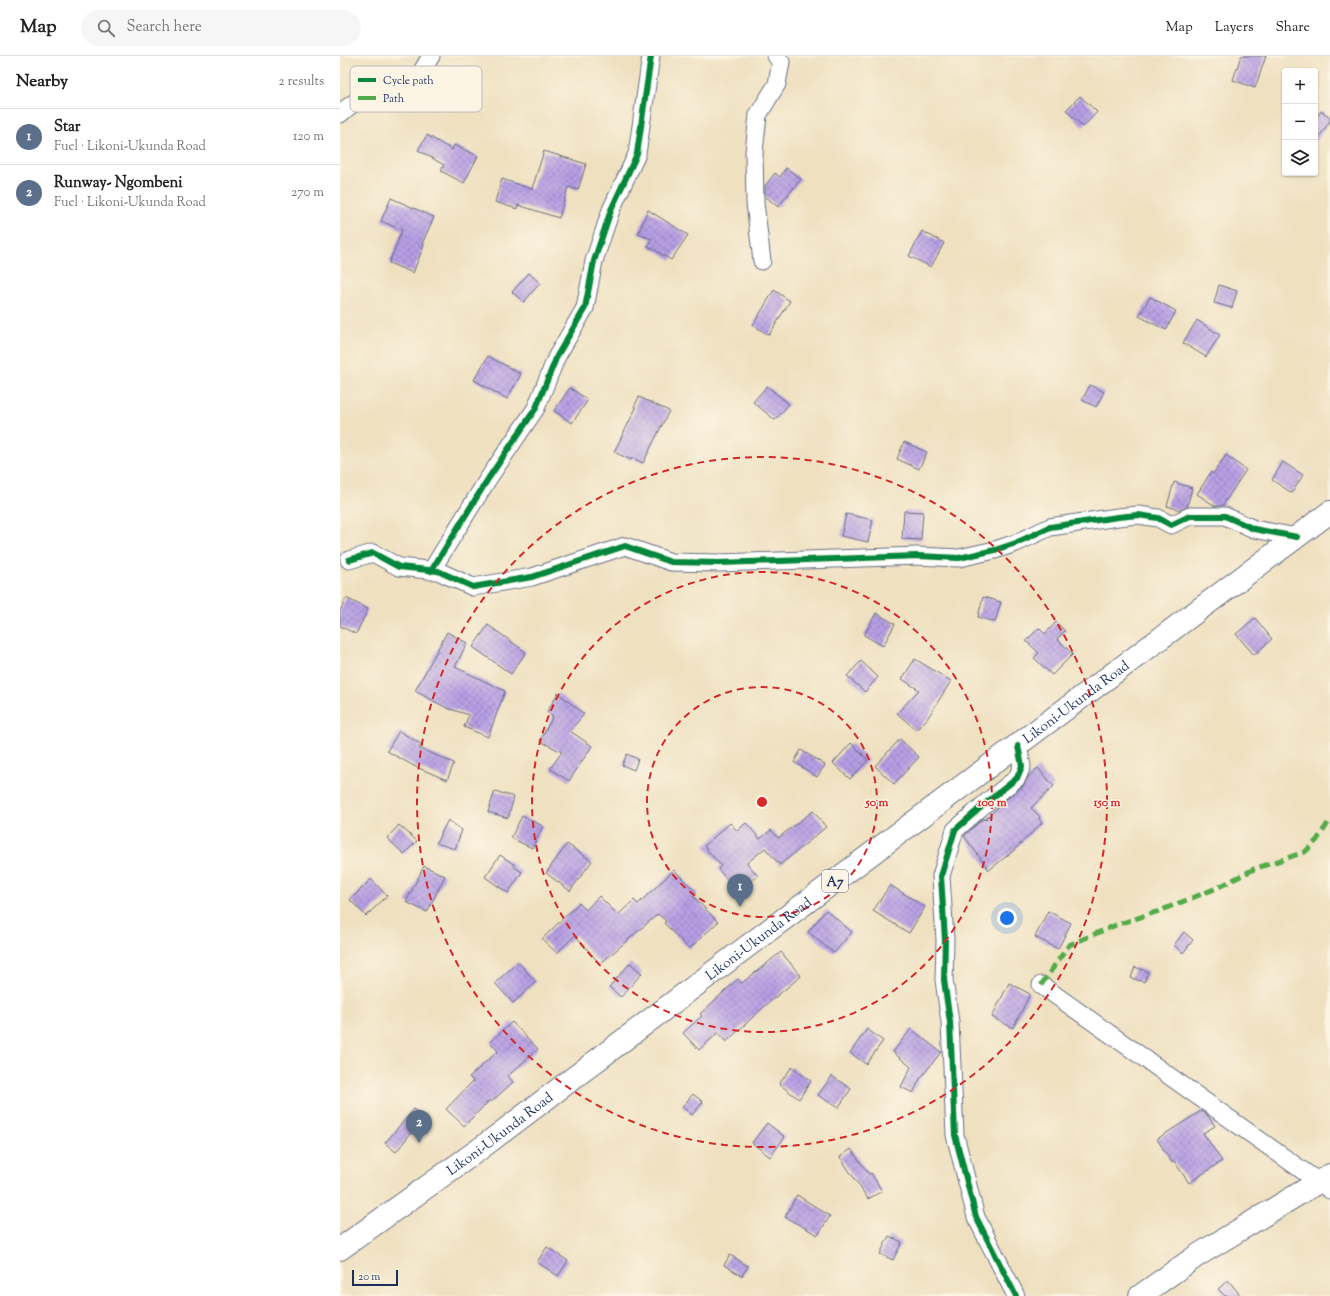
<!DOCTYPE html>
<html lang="en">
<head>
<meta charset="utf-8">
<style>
  :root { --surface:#fff; --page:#f6f6f6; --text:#222; --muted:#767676; --line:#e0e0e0; --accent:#d93025 }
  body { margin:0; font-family:"Sorts Mill Goudy",serif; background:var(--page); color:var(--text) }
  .controls { position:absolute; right:12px; top:12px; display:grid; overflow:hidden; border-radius:4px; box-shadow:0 1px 3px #0004 }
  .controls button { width:36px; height:36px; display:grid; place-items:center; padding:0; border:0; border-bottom:1px solid var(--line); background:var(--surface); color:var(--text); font:20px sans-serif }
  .scale { position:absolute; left:12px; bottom:10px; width:46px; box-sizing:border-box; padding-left:4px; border:2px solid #1b2f5e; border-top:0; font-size:11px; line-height:14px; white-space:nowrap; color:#1b2f5e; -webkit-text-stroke:3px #fcf5e5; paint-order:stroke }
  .you { position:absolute; left:667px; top:862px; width:14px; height:14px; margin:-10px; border:3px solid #fff; border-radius:50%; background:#1a73e8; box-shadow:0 0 0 6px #1a73e833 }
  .badge { display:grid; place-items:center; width:26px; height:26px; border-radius:50%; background:var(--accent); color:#fff; font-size:13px; font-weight:700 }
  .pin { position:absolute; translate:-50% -33px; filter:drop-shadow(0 1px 2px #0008) }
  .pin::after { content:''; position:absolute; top:21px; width:14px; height:12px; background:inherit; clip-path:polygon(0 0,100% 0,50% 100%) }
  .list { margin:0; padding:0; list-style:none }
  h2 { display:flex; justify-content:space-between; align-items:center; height:52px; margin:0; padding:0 16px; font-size:17px }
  h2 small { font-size:13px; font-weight:400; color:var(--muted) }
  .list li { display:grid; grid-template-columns:26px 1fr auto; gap:12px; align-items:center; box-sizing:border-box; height:56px; padding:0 16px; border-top:1px solid var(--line) }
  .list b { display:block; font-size:15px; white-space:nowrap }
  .list p { margin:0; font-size:13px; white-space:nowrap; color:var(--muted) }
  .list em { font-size:13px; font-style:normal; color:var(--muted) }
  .icon { flex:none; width:22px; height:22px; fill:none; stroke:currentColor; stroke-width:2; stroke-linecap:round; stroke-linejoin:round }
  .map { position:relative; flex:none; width:990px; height:1240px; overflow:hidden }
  header { display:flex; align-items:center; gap:24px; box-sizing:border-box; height:56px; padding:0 20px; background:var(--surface); border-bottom:1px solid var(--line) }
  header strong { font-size:19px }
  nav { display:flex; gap:22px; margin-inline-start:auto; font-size:14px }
  .search { width:280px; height:36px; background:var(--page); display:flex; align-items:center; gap:10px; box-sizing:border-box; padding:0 14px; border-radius:22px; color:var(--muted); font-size:15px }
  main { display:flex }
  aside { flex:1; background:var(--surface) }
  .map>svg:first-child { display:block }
  .building { fill:url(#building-cross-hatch) }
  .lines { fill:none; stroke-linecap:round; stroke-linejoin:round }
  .minor-casing { stroke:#656d80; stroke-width:19 }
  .tertiary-casing { stroke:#656d80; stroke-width:24 }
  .trunk-casing { stroke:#656d80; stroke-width:24 }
  .minor { stroke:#fff; stroke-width:17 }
  .tertiary { stroke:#fff; stroke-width:22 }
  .trunk { stroke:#fff; stroke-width:22 }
  .quiet { stroke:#52ab49; stroke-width:5; stroke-dasharray:10 5; stroke-linecap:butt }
  .cycleway-casing { stroke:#fcf5e5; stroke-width:8 }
  .cycleway { stroke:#00873e; stroke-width:6 }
  .ring { fill:none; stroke:#d62828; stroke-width:2; stroke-dasharray:7 5 }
  .labels { text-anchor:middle; stroke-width:3; stroke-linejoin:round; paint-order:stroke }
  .shield { fill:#fcf5e5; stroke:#5e6a86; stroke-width:1 }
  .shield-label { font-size:13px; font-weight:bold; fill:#1b2f5e }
  .street-label { font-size:14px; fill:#1b2f5e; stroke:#fcf5e5 }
  .key { fill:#fcf5e5; stroke:#b8babc; stroke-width:1 }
  .key-label { font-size:11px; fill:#1b2f5e }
  .centre { fill:#d62828; stroke:#fcf5e5; stroke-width:2 }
  .ring-label { font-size:12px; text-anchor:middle; font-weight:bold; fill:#d62828; stroke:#fcf5e5; stroke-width:3; stroke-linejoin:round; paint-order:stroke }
</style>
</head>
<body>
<header>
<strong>Map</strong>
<div class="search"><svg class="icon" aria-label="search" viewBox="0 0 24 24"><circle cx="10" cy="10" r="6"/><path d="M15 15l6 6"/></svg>Search here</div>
<nav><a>Map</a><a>Layers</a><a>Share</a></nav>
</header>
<main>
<aside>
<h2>Nearby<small>2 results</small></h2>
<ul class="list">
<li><span class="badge" style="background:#5c6f8a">1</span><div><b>Star</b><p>Fuel · Likoni-Ukunda Road</p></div><em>120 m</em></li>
<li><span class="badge" style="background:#5c6f8a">2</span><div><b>Runway- Ngombeni</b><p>Fuel · Likoni-Ukunda Road</p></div><em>270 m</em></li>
</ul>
</aside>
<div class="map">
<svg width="990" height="1240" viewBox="0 0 990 1240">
  <defs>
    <pattern id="building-cross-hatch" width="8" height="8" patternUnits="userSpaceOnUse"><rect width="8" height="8" fill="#b79fe5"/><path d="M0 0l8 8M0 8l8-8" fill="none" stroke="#9482bd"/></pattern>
  </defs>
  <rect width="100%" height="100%" fill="#fcf5e5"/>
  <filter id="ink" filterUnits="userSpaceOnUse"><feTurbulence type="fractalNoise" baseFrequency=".025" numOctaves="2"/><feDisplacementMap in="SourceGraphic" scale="8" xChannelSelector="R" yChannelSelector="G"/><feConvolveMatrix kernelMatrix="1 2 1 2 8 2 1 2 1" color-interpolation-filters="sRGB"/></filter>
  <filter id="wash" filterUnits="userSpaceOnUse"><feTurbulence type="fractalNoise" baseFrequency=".012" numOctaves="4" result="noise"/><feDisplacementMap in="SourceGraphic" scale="16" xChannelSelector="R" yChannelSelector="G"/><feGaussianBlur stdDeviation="0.9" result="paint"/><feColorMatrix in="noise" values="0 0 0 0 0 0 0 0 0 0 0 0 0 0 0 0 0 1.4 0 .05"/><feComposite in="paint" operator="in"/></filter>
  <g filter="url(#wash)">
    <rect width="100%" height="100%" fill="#efe0c0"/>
    <g id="blocks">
      <path class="building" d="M 901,0 L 926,0 L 915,32 L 893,24 Z
        M 740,40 L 757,56 L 743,71 L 726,54 Z
        M 981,55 L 990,61 L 990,65 L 975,87 L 975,64 Z
        M 87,79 L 112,94 L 114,89 L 138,100 L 124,127 L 101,115 L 104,109 L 78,94 Z
        M 204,95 L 246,108 L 238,134 L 228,131 L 219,162 L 178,149 L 177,153 L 155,146 L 162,123 L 192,133 Z
        M 446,112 L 461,123 L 438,151 L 425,140 L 425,130 L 435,117 L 440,121 Z
        M 51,142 L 94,161 L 82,188 L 84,189 L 73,217 L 49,207 L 62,174 L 41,165 Z
        M 308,154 L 348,179 L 331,204 L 308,190 L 312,183 L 298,178 Z
        M 582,175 L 604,187 L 591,211 L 569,200 Z
        M 189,217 L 200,227 L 184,246 L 172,236 Z
        M 879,229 L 897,235 L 892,252 L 874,247 Z
        M 434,234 L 450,245 L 429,279 L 413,269 Z
        M 810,241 L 836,255 L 826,274 L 799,260 Z
        M 857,264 L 880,279 L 866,301 L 843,287 Z
        M 148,300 L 181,318 L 167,343 L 134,324 Z
        M 750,329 L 764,336 L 756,351 L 742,344 Z
        M 427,330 L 449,348 L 435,364 L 413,346 Z
        M 230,332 L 248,344 L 232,367 L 214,355 Z
        M 299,341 L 329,355 L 303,407 L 292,402 L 291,404 L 274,396 L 296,352 L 294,351 Z
        M 564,386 L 587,396 L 579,413 L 557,403 Z
        M 886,399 L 906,414 L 882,450 L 875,450 L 857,438 L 871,416 L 873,418 Z
        M 943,406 L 963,419 L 952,437 L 932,424 Z
        M 834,426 L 852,432 L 847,451 L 840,454 L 827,450 Z
        M 564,455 L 583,456 L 581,484 L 562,483 Z
        M 506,458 L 533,464 L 528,486 L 501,480 Z
        M 643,541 L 661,546 L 655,566 L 638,561 Z
        M 6,542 L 28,553 L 16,578 L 0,570 L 0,555 Z
        M 536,557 L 555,568 L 543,590 L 524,579 Z
        M 915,562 L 932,583 L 914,599 L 896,578 Z
        M 716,566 L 725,575 L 717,583 L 733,598 L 712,619 L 694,602 L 699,597 L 686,585 L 699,572 L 705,578 Z
        M 148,569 L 186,596 L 171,618 L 133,591 Z
        M 107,576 L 127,587 L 115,611 L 165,635 L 148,681 L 124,671 L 129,659 L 107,652 L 75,635 Z
        M 575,603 L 611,625 L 587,663 L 576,674 L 557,657 L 579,634 L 562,623 Z
        M 521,605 L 538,621 L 525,636 L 507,620 Z
        M 218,637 L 244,658 L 230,675 L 252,690 L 229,725 L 210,713 L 222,696 L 200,685 L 213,660 L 207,656 Z
        M 59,675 L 81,688 L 79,692 L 114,707 L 107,724 L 74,710 L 47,695 Z
        M 560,683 L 579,701 L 554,728 L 535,710 Z
        M 511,687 L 528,704 L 510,723 L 493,707 Z
        M 461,694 L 485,709 L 477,721 L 454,706 Z
        M 287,698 L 298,703 L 294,714 L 282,709 Z
        M 698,712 L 714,730 L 691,752 L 700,761 L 699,763 L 702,767 L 672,796 L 649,814 L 624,780 L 644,762 L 645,764 L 662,747 L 683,730 L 688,721 Z
        M 155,735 L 174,741 L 168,762 L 148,756 Z
        M 473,755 L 486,771 L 440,809 L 425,792 L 407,807 L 418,820 L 398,837 L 378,813 L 381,810 L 364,790 L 390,767 L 397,775 L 406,767 L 420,783 L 431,774 L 438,782 Z
        M 182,760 L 203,770 L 192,792 L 171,782 Z
        M 108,764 L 122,774 L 115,793 L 96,787 Z
        M 59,769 L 77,785 L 64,798 L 47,782 Z
        M 227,788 L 252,805 L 230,835 L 206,817 Z
        M 160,799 L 175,809 L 174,811 L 182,816 L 168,837 L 145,821 Z
        M 84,810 L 105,820 L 87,856 L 66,846 Z
        M 334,814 L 357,837 L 353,840 L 378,866 L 349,893 L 324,867 L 326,865 L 318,858 L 260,908 L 235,879 L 217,897 L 202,883 L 239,847 L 246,854 L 259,840 L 278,859 L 294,844 L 298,848 Z
        M 31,823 L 47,840 L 26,860 L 10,844 Z
        M 550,829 L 585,851 L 569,877 L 533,855 Z
        M 486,854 L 512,876 L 494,897 L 468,876 Z
        M 708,855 L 731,867 L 718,893 L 695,881 Z
        M 844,876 L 853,884 L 843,897 L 834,889 Z
        M 441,896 L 461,920 L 425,950 L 386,986 L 378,977 L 359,994 L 343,977 L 362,960 L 360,958 L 398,923 L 402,927 Z
        M 178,906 L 196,926 L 173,947 L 155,927 Z
        M 290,907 L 302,917 L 281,941 L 269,931 Z
        M 795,911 L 808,916 L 804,926 L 791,922 Z
        M 669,927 L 690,938 L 673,972 L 652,961 Z
        M 172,966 L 198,993 L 168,1020 L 173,1026 L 151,1046 L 150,1044 L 124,1070 L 106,1053 L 133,1025 L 129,1021 L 158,995 L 150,986 Z
        M 527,973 L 543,985 L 526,1008 L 510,997 Z
        M 571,973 L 601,996 L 580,1023 L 573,1037 L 561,1031 L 571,1011 L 553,996 Z
        M 452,1011 L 471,1025 L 459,1043 L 439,1028 Z
        M 492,1020 L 511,1033 L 498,1052 L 478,1039 Z
        M 353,1038 L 363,1046 L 352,1059 L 342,1051 Z
        M 74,1053 L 87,1063 L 77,1076 L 74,1073 L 56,1096 L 45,1087 Z
        M 861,1055 L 868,1060 L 875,1070 L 863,1077 L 882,1105 L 849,1127 L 834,1105 L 832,1107 L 817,1083 Z
        M 427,1067 L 445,1081 L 430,1101 L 412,1087 Z
        M 511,1093 L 529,1118 L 531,1117 L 542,1135 L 528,1143 L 500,1101 Z
        M 457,1139 L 490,1160 L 478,1179 L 445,1161 Z
        M 549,1180 L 562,1186 L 553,1204 L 540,1198 Z
        M 207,1191 L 228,1205 L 218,1220 L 197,1206 Z
        M 390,1199 L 408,1210 L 402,1220 L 384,1209 Z
        M 888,1224 L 901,1240 L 885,1240 L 878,1233 Z"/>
    </g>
  </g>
  <g filter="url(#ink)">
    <use href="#blocks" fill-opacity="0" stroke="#656d80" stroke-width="1"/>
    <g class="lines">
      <g class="minor-casing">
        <path id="minor" d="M 0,58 C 24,36 48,28 79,20 L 91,0
          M 422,205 L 415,147 L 414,96 L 418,59 L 437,28 L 441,6 L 436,0
          M 9,504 L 33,497 L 59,511 L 98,515 L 133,531 L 192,521 L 285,490 L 331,506 L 379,507 L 578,500 L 619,502 L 655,494 L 676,487 L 710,471 L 778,461 L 798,459 L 818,462 L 831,469 L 850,460 L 885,460 L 914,473 L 957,481
          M 91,515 L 148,423 L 196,352 L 217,300 L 245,252 L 254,205 L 271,154 L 297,98 L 311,0
          M 701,929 L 990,1134
          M 676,1240 L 636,1161 L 615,1079 L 610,966 L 604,924 L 605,884 L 601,820 L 615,774 L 647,746 L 677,722 L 682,710 L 678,690"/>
      </g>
      <g class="tertiary-casing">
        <path id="tertiary" d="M 800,1240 L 858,1199 L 990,1119"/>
      </g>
      <g class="trunk-casing">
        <g id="trunk">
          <path id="s1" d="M 0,1193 L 141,1092 L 409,889 L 990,456"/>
        </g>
      </g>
      <use href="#minor" class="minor"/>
      <use href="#tertiary" class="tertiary"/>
      <use href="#trunk" class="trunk"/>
      <path class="quiet" d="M 701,929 L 729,889 L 776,869 L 819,855 L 877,832 L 914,813 L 965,796 L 977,784 L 990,764"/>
      <g class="cycleway-casing">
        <path id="cycleway" d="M 9,504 L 33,497 L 59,511 L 98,515 L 133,531 L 192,521 L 285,490 L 331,506 L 379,507 L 578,500 L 619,502 L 655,494 L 676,487 L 710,471 L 778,461 L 798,459 L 818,462 L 831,469 L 850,460 L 885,460 L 914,473 L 957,481
          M 91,515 L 148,423 L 196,352 L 217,300 L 245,252 L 254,205 L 271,154 L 297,98 L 311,0
          M 676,1240 L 636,1161 L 615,1079 L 610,966 L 604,924 L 605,884 L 601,820 L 615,774 L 647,746 L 677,722 L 682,710 L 678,690"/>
      </g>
      <use href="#cycleway" class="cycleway"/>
    </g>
  </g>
  <g class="ring">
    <circle cx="422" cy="746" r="115"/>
    <circle cx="422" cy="746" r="230"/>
    <circle cx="422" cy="746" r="345"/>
  </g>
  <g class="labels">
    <rect class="shield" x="482" y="814" width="26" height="22" rx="3"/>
    <g class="shield-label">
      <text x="495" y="830">A7</text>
    </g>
    <g class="street-label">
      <text dy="5" stroke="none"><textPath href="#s1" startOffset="917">Likoni-Ukunda Road</textPath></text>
      <text dy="5" stroke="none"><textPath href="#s1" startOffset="521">Likoni-Ukunda Road</textPath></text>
      <text dy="5" stroke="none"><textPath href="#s1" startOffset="197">Likoni-Ukunda Road</textPath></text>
    </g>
  </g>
  <rect x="10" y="10" width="132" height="46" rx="6" class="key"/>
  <rect x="18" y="22" width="18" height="4" fill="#00873e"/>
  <rect x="18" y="40" width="18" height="4" fill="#52ab49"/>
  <g class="key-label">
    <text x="43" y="28">Cycle path</text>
    <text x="43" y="46">Path</text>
  </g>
  <circle cx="422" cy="746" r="6" class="centre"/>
  <g class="ring-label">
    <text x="537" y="750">50 m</text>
    <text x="652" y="750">100 m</text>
    <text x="767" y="750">150 m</text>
  </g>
</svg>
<div class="controls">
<button>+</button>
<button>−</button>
<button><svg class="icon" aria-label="layers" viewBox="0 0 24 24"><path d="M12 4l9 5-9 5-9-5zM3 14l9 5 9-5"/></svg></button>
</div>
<div class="scale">20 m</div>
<div class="you"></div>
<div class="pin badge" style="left:400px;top:851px;background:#5c6f8a">1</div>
<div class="pin badge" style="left:79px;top:1087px;background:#5c6f8a">2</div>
</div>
</main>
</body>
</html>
